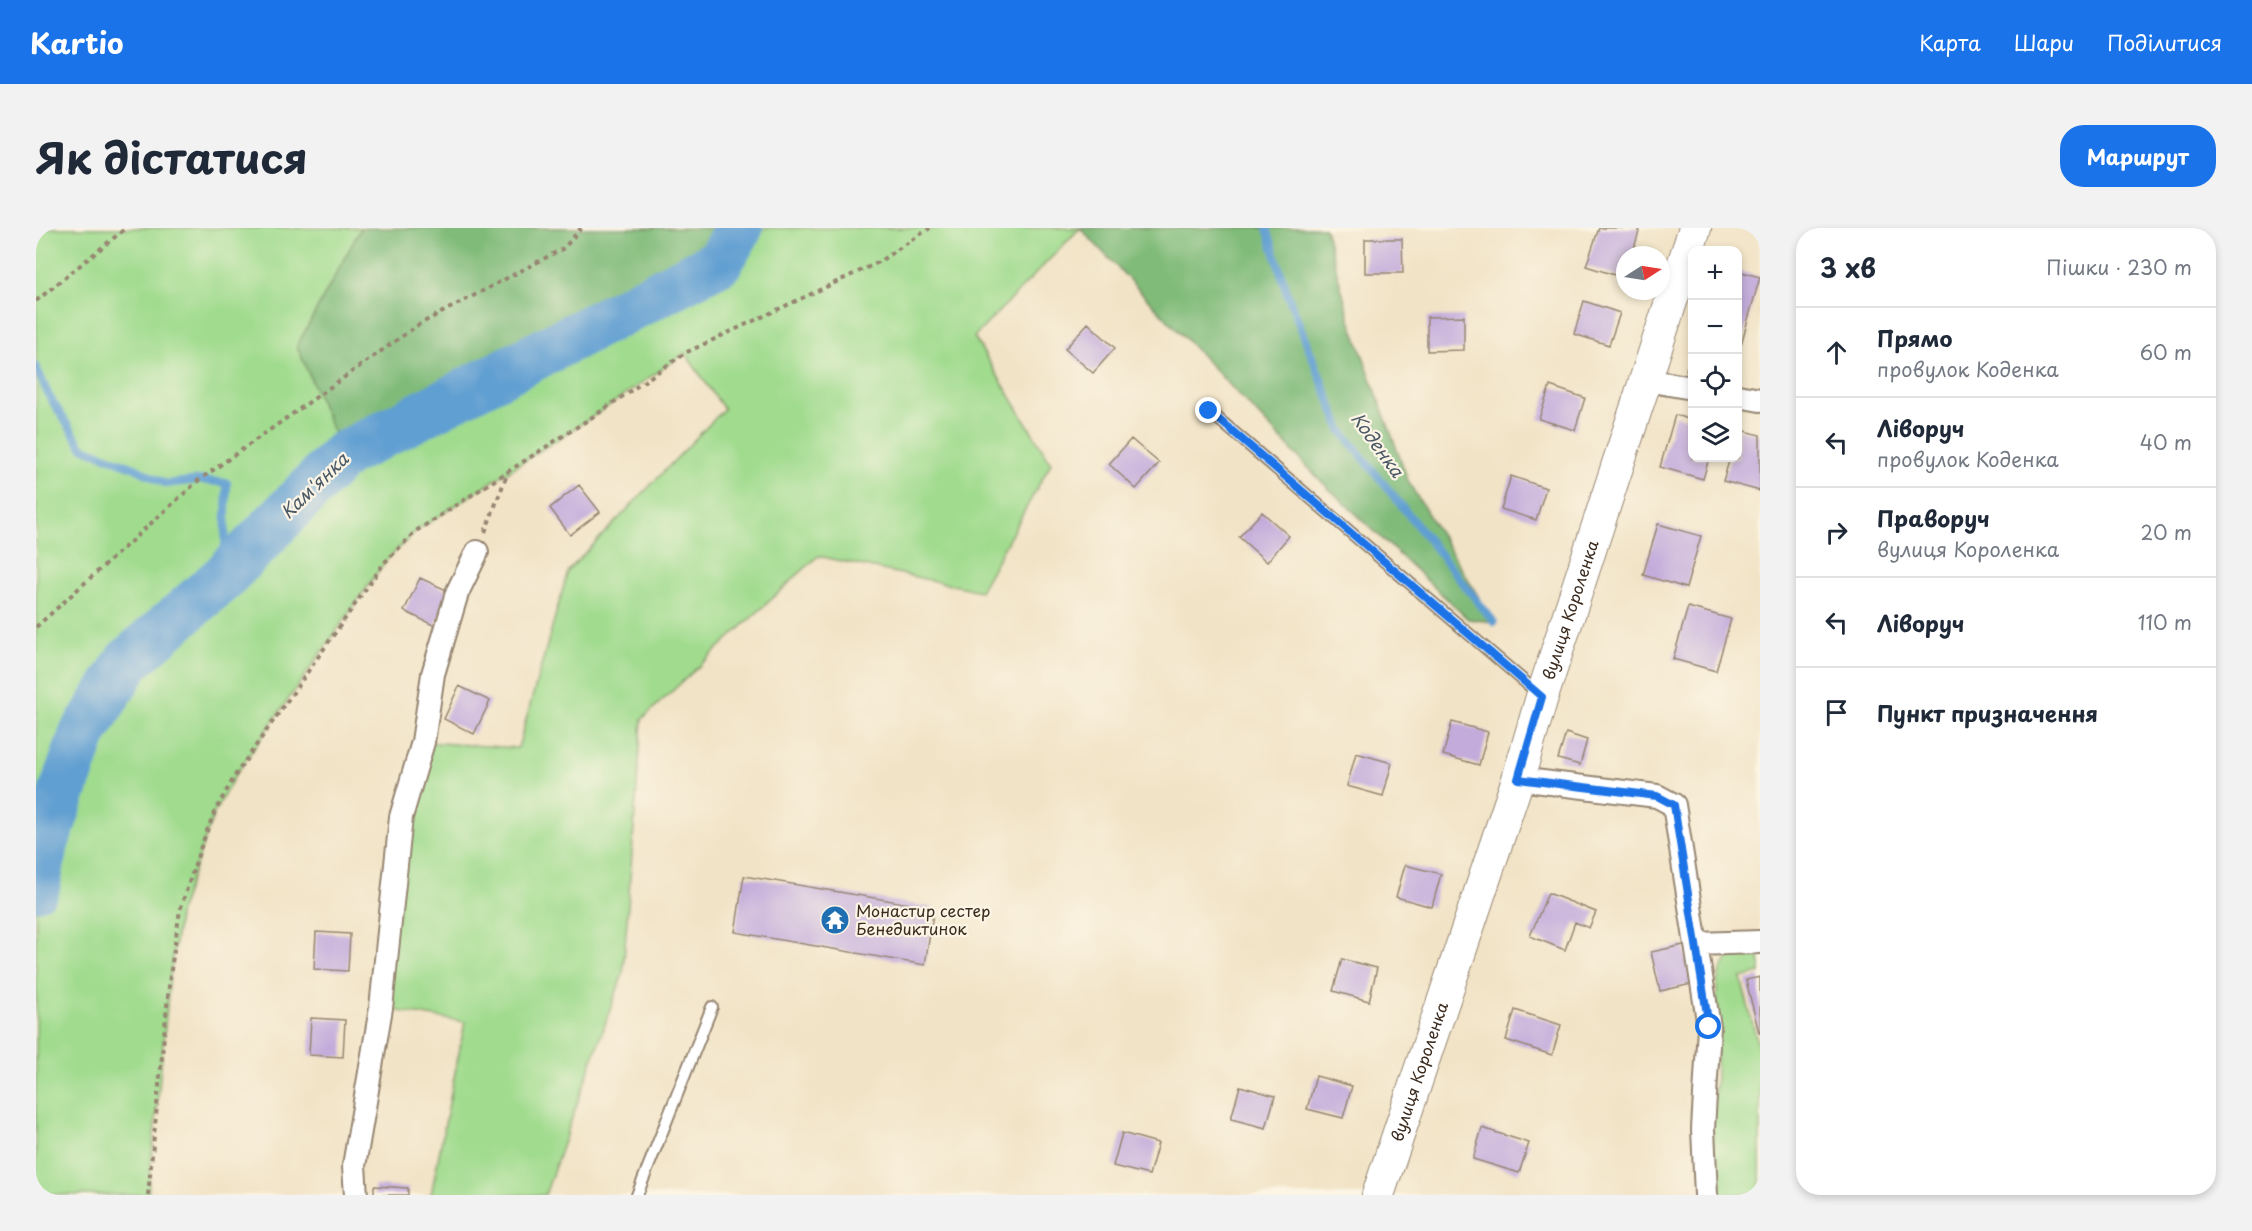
<!DOCTYPE html>
<html lang="uk">
<head>
<meta charset="utf-8">
<style>
  :root { --surface:#fff; --page:#f2f2f3; --text:#1f2937; --muted:#747a83; --line:#e0e1e3; --accent:#1a73e8 }
  body { margin:0; font-family:"Playpen Sans",sans-serif; background:var(--page); color:var(--text) }
  .controls { position:absolute; right:18px; top:18px; display:grid; overflow:hidden; border-radius:12px; box-shadow:0 3px 9px #0003 }
  .controls button { width:54px; height:54px; display:grid; place-items:center; padding:0; border:0; border-bottom:2px solid var(--line); background:var(--surface); color:var(--text); font:30px sans-serif }
  .compass { position:absolute; left:1580px; top:18px; width:54px; height:54px; border-radius:50%; background:var(--surface); box-shadow:0 3px 9px #0003; rotate:78deg }
  .stop { position:absolute; width:18px; height:18px; margin:-14px; border:4px solid #1a73e8; border-radius:50%; background:#fff }
  .stop.end { background:#1a73e8; border-color:#fff; box-shadow:0 2px 6px #0008 }
  .list { margin:0; padding:0; list-style:none }
  h2 { display:flex; justify-content:space-between; align-items:center; height:78px; margin:0; padding:0 24px; font-size:26px }
  h2 small { font-size:20px; font-weight:400; color:var(--muted) }
  .list li { display:grid; grid-template-columns:39px 1fr auto; gap:18px; align-items:center; box-sizing:border-box; height:90px; padding:0 24px; border-top:2px solid var(--line) }
  .list b { display:block; font-size:22px; white-space:nowrap }
  .list p { margin:0; font-size:20px; white-space:nowrap; color:var(--muted) }
  .list em { font-size:20px; font-style:normal; color:var(--muted) }
  .icon { flex:none; width:33px; height:33px; fill:none; stroke:currentColor; stroke-width:2; stroke-linecap:round; stroke-linejoin:round }
  .map { position:relative; flex:none; width:1724px; height:967px; overflow:hidden; border-radius:24px }
  header { display:flex; align-items:center; gap:36px; box-sizing:border-box; height:84px; padding:0 30px; background:var(--accent); color:#fff }
  header strong { font-size:28px }
  nav { display:flex; gap:33px; margin-inline-start:auto; font-size:21px }
  .intro { display:flex; align-items:center; justify-content:space-between; box-sizing:border-box; height:144px; padding:0 36px }
  h1 { margin:0; font-size:42px }
  .button { padding:15px 27px; border-radius:24px; background:var(--accent); color:#fff; font-size:21px; font-weight:700 }
  main { display:flex; gap:36px; padding:0 36px }
  aside { flex:1; background:var(--surface); border-radius:24px; box-shadow:0 3px 9px #0003 }
  .map>svg:first-child { display:block }
  .green { fill:#a0db8e; stroke:#6e8256; stroke-width:1.5 }
  .forest { fill:#80bb79; stroke:#5e724c; stroke-width:1.5 }
  .lines { fill:none; stroke-linecap:round; stroke-linejoin:round }
  .stream { stroke:#619fd2; stroke-width:8 }
  .river { stroke:#619fd2; stroke-width:48 }
  .building { fill:#c3acdb }
  .lane-casing { stroke:#968672; stroke-width:14 }
  .street-casing { stroke:#968672; stroke-width:26 }
  .secondary-casing { stroke:#968672; stroke-width:34 }
  .path { stroke:#968672; stroke-width:4; stroke-dasharray:4.5 4.5; stroke-linecap:butt }
  .lane { stroke:#fff; stroke-width:10 }
  .street { stroke:#fff; stroke-width:22 }
  .secondary { stroke:#fff; stroke-width:32 }
  .route { stroke:#1a73e8; stroke-width:8 }
  .labels { text-anchor:middle; stroke-width:4.5; stroke-linejoin:round; paint-order:stroke }
  .street-label { font-size:16px; fill:#3b2a1e; stroke:#fcf5e5 }
  .poi-label { font-size:16px; fill:#3b2a1e; stroke:#fcf5e5; text-anchor:start }
  .water-label { font-size:18px; font-style:italic; fill:#4a5966; stroke:#fcf5e5 }
</style>
</head>
<body>
<header>
<strong>Kartio</strong>
<nav><a>Карта</a><a>Шари</a><a>Поділитися</a></nav>
</header>
<div class="intro"><h1>Як дістатися</h1><a class="button">Маршрут</a></div>
<main>
<div class="map">
<svg width="1724" height="967" viewBox="0 0 1724 967">
  <rect width="100%" height="100%" fill="#fcf5e5"/>
  <filter id="ink" filterUnits="userSpaceOnUse"><feTurbulence type="fractalNoise" baseFrequency=".0167" numOctaves="2"/><feDisplacementMap in="SourceGraphic" scale="12" xChannelSelector="R" yChannelSelector="G"/><feConvolveMatrix kernelMatrix="1 2 1 2 8 2 1 2 1" color-interpolation-filters="sRGB"/></filter>
  <filter id="wash" filterUnits="userSpaceOnUse"><feTurbulence type="fractalNoise" baseFrequency=".008" numOctaves="4" result="noise"/><feDisplacementMap in="SourceGraphic" scale="24" xChannelSelector="R" yChannelSelector="G"/><feGaussianBlur stdDeviation="1.35" result="paint"/><feColorMatrix in="noise" values="0 0 0 0 0 0 0 0 0 0 0 0 0 0 0 0 0 1.4 0 .05"/><feComposite in="paint" operator="in"/></filter>
  <g filter="url(#wash)">
    <rect width="100%" height="100%" fill="#f1e3c6"/>
    <path class="green" d="M 0,0 L 325,0 L 261,118 L 307,227 L 683,34 L 703,0 L 1044,0 L 938,109 L 1015,235 L 944,363 L 782,328 L 606,491 L 587,745 L 509,967 L 395,967 L 429,794 L 345,780 L 387,514 L 482,520 L 532,343 L 688,181 L 649,125 L 564,184 L 380,303 L 348,335 L 200,546 L 178,585 L 144,682 L 134,748 L 112,967 L 0,967 L 0,659 L 9,615 L 0,604 Z
      M 1724,720 L 1724,745 L 1705,750 L 1724,825 L 1724,967 L 1680,967 L 1676,899 L 1680,848 L 1681,756 C 1687,727 1697,725 1724,720 Z"/>
    <path class="forest" d="M 325,0 L 703,0 L 683,34 L 307,227 L 261,118 Z
      M 1044,0 L 1289,0 L 1314,92 L 1373,255 L 1458,394 L 1432,391 L 1287,255 Z
      M 0,604 L 9,615 L 0,659 Z"/>
    <g class="lines">
      <path class="stream" d="M 1231,0 L 1251,65 L 1305,202 L 1458,394
        M 0,139 L 13,168 L 46,219 L 99,240 L 130,256 L 163,252 L 191,255 L 188,349"/>
      <path class="river" d="M 0,659 L 9,615 L 47,506 L 92,433 L 188,349 L 307,227 L 683,34 L 703,0"/>
    </g>
    <g id="blocks">
      <path class="building" d="M 1563,0 L 1604,0 L 1596,27 L 1589,27 L 1588,50 L 1550,38 Z
        M 1329,11 L 1366,11 L 1367,45 L 1329,45 Z
        M 1702,43 L 1724,49 L 1702,127 Z
        M 1548,73 L 1584,85 L 1573,117 L 1538,106 Z
        M 1428,88 L 1428,122 L 1391,123 L 1391,89 Z
        M 1052,95 L 1079,120 L 1057,145 L 1029,121 Z
        M 1656,123 L 1656,143 L 1650,142 Z
        M 1514,158 L 1549,170 L 1539,202 L 1503,191 Z
        M 1639,187 L 1656,192 L 1656,230 L 1673,230 L 1667,251 L 1624,239 Z
        M 1702,201 L 1724,207 L 1724,263 L 1687,253 L 1694,230 L 1702,230 Z
        M 1095,211 L 1123,235 L 1100,261 L 1073,236 Z
        M 1475,248 L 1510,260 L 1500,292 L 1465,281 Z
        M 543,257 L 564,284 L 534,307 L 514,280 Z
        M 1226,284 L 1253,308 L 1231,334 L 1203,309 Z
        M 1622,296 L 1665,308 L 1650,360 L 1607,347 Z
        M 384,350 L 415,364 L 399,398 L 368,383 Z
        M 1652,379 L 1695,391 L 1680,443 L 1637,431 Z
        M 423,458 L 454,473 L 438,506 L 408,491 Z
        M 1416,494 L 1452,504 L 1443,537 L 1407,527 Z
        M 1530,505 L 1551,512 L 1544,537 L 1522,531 Z
        M 1320,525 L 1356,535 L 1347,568 L 1311,558 Z
        M 1369,637 L 1405,646 L 1396,679 L 1360,669 Z
        M 708,648 L 898,680 L 889,737 L 699,704 Z
        M 1512,665 L 1560,684 L 1553,700 L 1539,694 L 1529,722 L 1494,708 Z
        M 280,704 L 314,706 L 312,743 L 278,741 Z
        M 1648,717 L 1656,756 L 1624,763 L 1615,724 Z
        M 1306,731 L 1341,740 L 1333,773 L 1297,763 Z
        M 1724,749 L 1724,805 L 1723,805 L 1710,752 Z
        M 1479,782 L 1525,797 L 1516,827 L 1470,812 Z
        M 275,790 L 309,792 L 307,829 L 273,827 Z
        M 1280,848 L 1316,858 L 1307,890 L 1271,881 Z
        M 1204,858 L 1239,868 L 1230,900 L 1195,891 Z
        M 1446,900 L 1493,915 L 1483,945 L 1437,931 Z
        M 1086,905 L 1122,915 L 1113,947 L 1077,938 Z
        M 338,958 L 372,960 L 372,967 L 338,967 Z"/>
    </g>
  </g>
  <g filter="url(#ink)">
    <use href="#blocks" fill-opacity="0" stroke="#968672" stroke-width="1.5"/>
    <g class="lines">
      <g class="lane-casing">
        <path id="lane" d="M 1173,183 L 1503,466
          M 601,967 L 676,779"/>
      </g>
      <g class="street-casing">
        <path id="street" d="M 1610,152 L 1656,160
          M 1702,168 L 1724,172
          M 1482,551 L 1621,568 L 1638,577 L 1673,799 L 1667,901 L 1670,967
          M 1660,716 L 1724,714
          M 320,967 L 318,938 L 345,780 L 365,589 L 387,514 L 397,446 L 421,365 L 441,324"/>
      </g>
      <g class="secondary-casing">
        <g id="secondary">
          <path id="s1" d="M 1342,967 L 1482,551 L 1506,469 L 1659,0"/>
        </g>
      </g>
      <path class="path" d="M 0,73 L 90,0
        M 449,304 L 472,244
        M 0,399 L 163,252 L 382,97 L 528,20 L 545,0
        M 112,967 L 134,748 L 144,682 L 164,621 L 178,585 L 200,546 L 348,335 L 380,303 L 564,184 L 649,125 L 841,35 L 894,0"/>
      <use href="#lane" class="lane"/>
      <use href="#street" class="street"/>
      <use href="#secondary" class="secondary"/>
    </g>
  </g>
  <g class="lines" filter="url(#ink)">
    <path class="route" d="M 1173,183 L 1506,469 L 1482,551 L 1621,568 L 1638,577 L 1673,799"/>
  </g>
  <defs>
    <g id="temple-disc" transform="scale(1.5)"><circle r="9.5" fill="#1f6fb2" stroke="#fcf5e5"/><path d="M0-6L5-2H3V0L6.5 2.5H4V6H1.5V3h-3V6H-4V2.5H-6.5L-3 0V-2H-5Z" fill="#fff"/></g>
  </defs>
  <g fill-rule="evenodd">
    <use href="#temple-disc" x="799" y="692"/>
  </g>
  <g class="labels">
    <g class="street-label">
      <text dy="6" stroke="none"><textPath href="#s1" startOffset="616">вулиця Короленка</textPath></text>
      <text dy="6" stroke="none"><textPath href="#s1" startOffset="130">вулиця Короленка</textPath></text>
    </g>
    <g class="poi-label">
      <text x="820" y="689">Монастир сестер<tspan x="820" dy="18">Бенедиктинок</tspan></text>
    </g>
    <g class="water-label">
      <text transform="translate(1341 217) rotate(54)" y="6">Коденка</text>
      <text transform="translate(279 258) rotate(-44)" y="6">Кам'янка</text>
    </g>
  </g>
</svg>
<div class="controls">
<button>+</button>
<button>−</button>
<button><svg class="icon" aria-label="locate" viewBox="0 0 24 24"><circle cx="12" cy="12" r="6"/><path d="M12 2v4M12 18v4M2 12h4M18 12h4"/></svg></button>
<button><svg class="icon" aria-label="layers" viewBox="0 0 24 24"><path d="M12 4l9 5-9 5-9-5zM3 14l9 5 9-5"/></svg></button>
</div>
<svg class="compass" viewBox="-18 -18 36 36"><path d="M0-13l5 13h-10z" fill="#e53935"/><path d="M0 13l5-13h-10z" fill="#747a83"/></svg>
<div class="stop" style="left:1673px;top:799px"></div>
<div class="stop end" style="left:1173px;top:183px"></div>
</div>
<aside>
<h2>3 хв<small>Пішки · 230 m</small></h2>
<ul class="list">
<li><svg class="icon" aria-label="ahead" viewBox="0 0 24 24"><path d="M12 20V5M6 11l6-6 6 6"/></svg><div><b>Прямо</b><p>провулок Коденка</p></div><em>60 m</em></li>
<li><svg class="icon" aria-label="left" viewBox="0 0 24 24"><path d="M17 20v-9H6M10 6l-5 5 5 5"/></svg><div><b>Ліворуч</b><p>провулок Коденка</p></div><em>40 m</em></li>
<li><svg class="icon" aria-label="right" viewBox="0 0 24 24"><path d="M7 20v-9h11M14 6l5 5-5 5"/></svg><div><b>Праворуч</b><p>вулиця Короленка</p></div><em>20 m</em></li>
<li><svg class="icon" aria-label="left" viewBox="0 0 24 24"><path d="M17 20v-9H6M10 6l-5 5 5 5"/></svg><div><b>Ліворуч</b></div><em>110 m</em></li>
<li><svg class="icon" aria-label="arrive" viewBox="0 0 24 24"><path d="M6 21V4h12l-3 4 3 4H6"/></svg><div><b>Пункт призначення</b></div></li>
</ul>
</aside>
</main>
</body>
</html>
